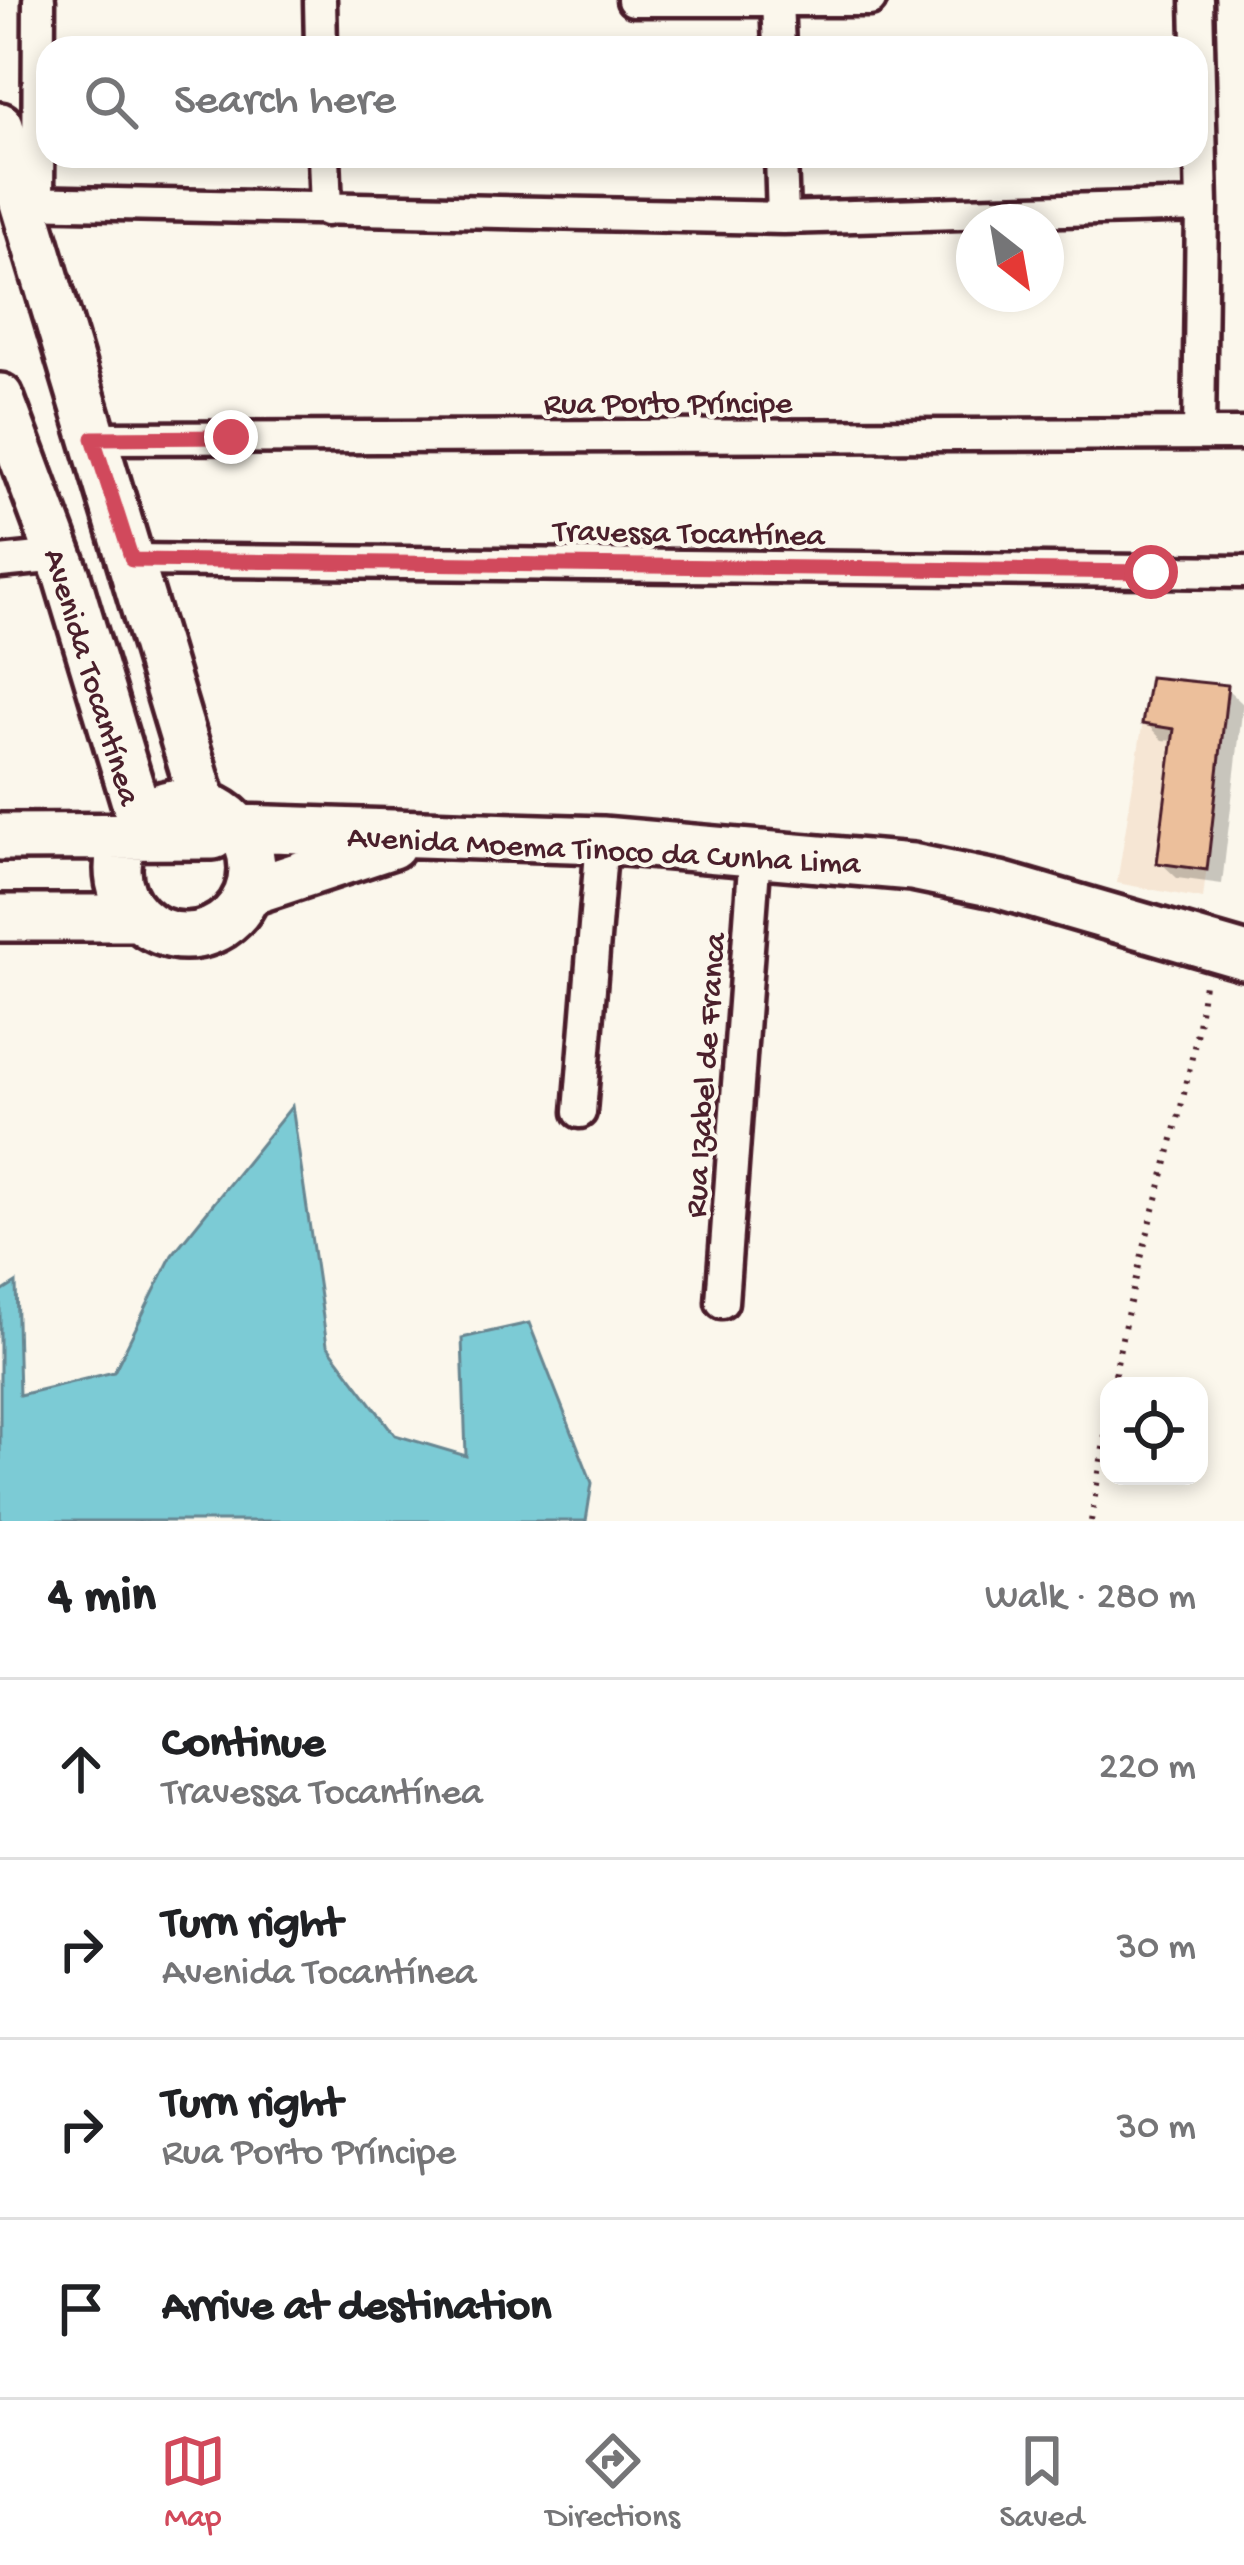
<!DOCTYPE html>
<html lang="en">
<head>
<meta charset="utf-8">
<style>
  :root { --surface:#fff; --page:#f2f2f2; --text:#202124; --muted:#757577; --line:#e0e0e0; --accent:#d1495b }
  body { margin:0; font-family:"Gochi Hand",sans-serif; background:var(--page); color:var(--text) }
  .controls { position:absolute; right:36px; bottom:36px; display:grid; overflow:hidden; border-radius:24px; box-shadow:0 6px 18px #0003 }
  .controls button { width:108px; height:108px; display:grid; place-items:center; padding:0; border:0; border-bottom:3px solid var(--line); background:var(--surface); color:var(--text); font:60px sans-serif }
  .compass { position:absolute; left:956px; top:204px; width:108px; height:108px; border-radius:50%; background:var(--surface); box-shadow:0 6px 18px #0003; rotate:149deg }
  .stop { position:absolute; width:36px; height:36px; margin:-27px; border:9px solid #d1495b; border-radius:50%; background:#fff }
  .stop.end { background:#d1495b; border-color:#fff; box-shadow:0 3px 12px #0008 }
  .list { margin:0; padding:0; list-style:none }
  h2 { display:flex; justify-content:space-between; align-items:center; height:156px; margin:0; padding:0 48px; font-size:51px }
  h2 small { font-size:39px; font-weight:400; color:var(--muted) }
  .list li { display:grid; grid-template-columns:78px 1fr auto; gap:36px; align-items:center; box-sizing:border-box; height:180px; padding:0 48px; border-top:3px solid var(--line) }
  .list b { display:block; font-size:45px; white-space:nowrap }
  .list p { margin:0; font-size:39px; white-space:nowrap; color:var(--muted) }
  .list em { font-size:39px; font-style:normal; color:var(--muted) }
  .icon { flex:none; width:66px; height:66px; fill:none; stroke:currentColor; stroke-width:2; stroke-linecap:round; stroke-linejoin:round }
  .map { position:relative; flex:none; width:1244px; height:1521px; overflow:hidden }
  .search { position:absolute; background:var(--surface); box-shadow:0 6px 18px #0003; left:36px; right:36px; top:36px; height:132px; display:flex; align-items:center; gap:30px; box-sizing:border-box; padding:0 42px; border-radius:36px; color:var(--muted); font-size:45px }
  .sheet { height:876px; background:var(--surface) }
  nav { display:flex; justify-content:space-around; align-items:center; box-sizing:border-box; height:168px; border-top:3px solid var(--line); background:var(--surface); font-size:33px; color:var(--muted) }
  nav a { display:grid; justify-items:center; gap:6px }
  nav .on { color:var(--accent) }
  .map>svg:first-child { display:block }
  .built { fill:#f6e6d4 }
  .water { fill:#7bcbd5; stroke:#678691; stroke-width:3 }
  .shadow { fill:#0003 }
  .building { fill:#ecbf9b; stroke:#4a1f2b; stroke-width:3 }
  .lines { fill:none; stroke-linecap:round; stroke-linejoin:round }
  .minor-casing { stroke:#4a1f2b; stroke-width:39 }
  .primary-casing { stroke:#4a1f2b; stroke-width:54 }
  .path { stroke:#4a1f2b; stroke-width:6; stroke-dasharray:3 9; stroke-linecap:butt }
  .minor { stroke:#fbf7ec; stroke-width:30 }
  .primary { stroke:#fbf7ec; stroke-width:45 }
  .route { stroke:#d1495b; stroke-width:15 }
  .labels { text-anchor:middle; stroke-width:9; stroke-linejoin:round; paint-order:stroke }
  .street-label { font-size:33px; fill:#4a1f2b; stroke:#fbf7ec }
</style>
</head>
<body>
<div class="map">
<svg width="1244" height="1521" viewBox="0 0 1244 1521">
  <rect width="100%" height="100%" fill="#fbf7ec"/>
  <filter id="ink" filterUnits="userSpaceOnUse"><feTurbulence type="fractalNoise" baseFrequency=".00833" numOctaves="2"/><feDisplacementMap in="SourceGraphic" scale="24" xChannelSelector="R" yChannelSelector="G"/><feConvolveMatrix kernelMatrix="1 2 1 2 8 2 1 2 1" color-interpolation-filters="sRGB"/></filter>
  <g filter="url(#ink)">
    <path class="built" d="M 1150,677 L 1228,685 L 1203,899 L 1117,883 Z"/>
    <path class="water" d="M 292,1106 L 327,1345 L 395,1435 L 466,1456 L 462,1338 L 529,1323 L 592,1483 L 586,1521 L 0,1521 L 0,1293 L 16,1283 L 19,1395 L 114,1372 L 172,1255 Z"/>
    <path class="shadow" d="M 1226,688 L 1243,704 L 1222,884 L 1177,878 L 1160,862 L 1175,741 L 1162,740 L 1146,723 Z"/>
    <path class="building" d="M 1150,677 L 1228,685 L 1207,870 L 1157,863 L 1174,729 L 1142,724 Z"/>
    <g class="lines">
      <g class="minor-casing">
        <path id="minor" d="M 320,0 L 321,48
          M 633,0 L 870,0
          M 777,0 L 779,48
          M 1197,0 L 1202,206 L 1199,434
          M 324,156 L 326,210
          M 781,156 L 783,218
          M 23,202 L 783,218 L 1202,206
          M 38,202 L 39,0
          M 93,438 L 1244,434
          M 132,560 L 1244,572
          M 0,562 L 59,556
          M 580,1112 L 602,840
          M 722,1302 L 755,853"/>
      </g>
      <g class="primary-casing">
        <path id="primary" d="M 0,126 L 213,836 L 0,837
          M 0,397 L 67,577 L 140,819
          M118 869a67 67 0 1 1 134 0a67 67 0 1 1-134 0Z
          M 240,828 L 602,840 L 912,867 L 1000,885 L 1244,956
          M 249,892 L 392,845
          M 0,918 L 139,918"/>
      </g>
      <path class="path" d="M 1113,1386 C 1135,1250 1188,1120 1204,983
        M 1091,1521 L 1109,1411"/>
      <use href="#minor" class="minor"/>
      <use href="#primary" class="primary"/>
    </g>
  </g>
  <g class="lines" filter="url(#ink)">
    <path class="route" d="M 231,437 L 93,438 L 132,560 L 1151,572"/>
  </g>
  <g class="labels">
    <g class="street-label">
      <text x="668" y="412">Rua Porto Príncipe</text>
      <text transform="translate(689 530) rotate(1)" y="12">Travessa Tocantínea</text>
      <text transform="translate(95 676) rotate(73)" y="12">Avenida Tocantínea</text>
      <text transform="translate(604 847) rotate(3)" y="12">Avenida Moema Tinoco da Cunha Lima</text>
      <text transform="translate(702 1075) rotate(-86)" y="12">Rua Izabel de Franca</text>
    </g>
  </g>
</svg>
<div class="controls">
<button><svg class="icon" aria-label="locate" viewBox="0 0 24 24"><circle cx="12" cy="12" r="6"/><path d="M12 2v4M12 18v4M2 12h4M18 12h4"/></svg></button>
</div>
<svg class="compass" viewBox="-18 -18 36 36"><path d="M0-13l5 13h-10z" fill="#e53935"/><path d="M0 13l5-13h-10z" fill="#757577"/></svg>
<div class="stop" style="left:1151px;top:572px"></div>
<div class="stop end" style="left:231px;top:437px"></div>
<div class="search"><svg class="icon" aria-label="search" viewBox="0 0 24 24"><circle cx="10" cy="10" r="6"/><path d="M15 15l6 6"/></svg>Search here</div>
</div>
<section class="sheet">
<h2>4 min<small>Walk · 280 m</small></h2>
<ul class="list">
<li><svg class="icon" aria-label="ahead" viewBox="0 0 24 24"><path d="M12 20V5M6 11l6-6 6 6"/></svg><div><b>Continue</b><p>Travessa Tocantínea</p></div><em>220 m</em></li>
<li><svg class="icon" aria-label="right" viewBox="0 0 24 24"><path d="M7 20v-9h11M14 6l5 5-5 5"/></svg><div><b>Turn right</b><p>Avenida Tocantínea</p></div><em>30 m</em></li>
<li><svg class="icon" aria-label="right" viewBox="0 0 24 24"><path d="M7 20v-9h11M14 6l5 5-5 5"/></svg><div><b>Turn right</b><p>Rua Porto Príncipe</p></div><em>30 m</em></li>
<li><svg class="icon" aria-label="arrive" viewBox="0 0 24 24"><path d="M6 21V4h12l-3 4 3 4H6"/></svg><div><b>Arrive at destination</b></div></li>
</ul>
</section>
<nav>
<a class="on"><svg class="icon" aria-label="map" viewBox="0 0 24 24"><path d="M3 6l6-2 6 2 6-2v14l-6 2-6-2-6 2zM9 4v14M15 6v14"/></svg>Map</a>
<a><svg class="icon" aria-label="directions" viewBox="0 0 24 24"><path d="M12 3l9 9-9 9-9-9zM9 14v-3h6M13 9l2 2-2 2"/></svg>Directions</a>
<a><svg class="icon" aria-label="saved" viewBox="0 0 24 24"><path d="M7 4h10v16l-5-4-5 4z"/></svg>Saved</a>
</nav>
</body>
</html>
